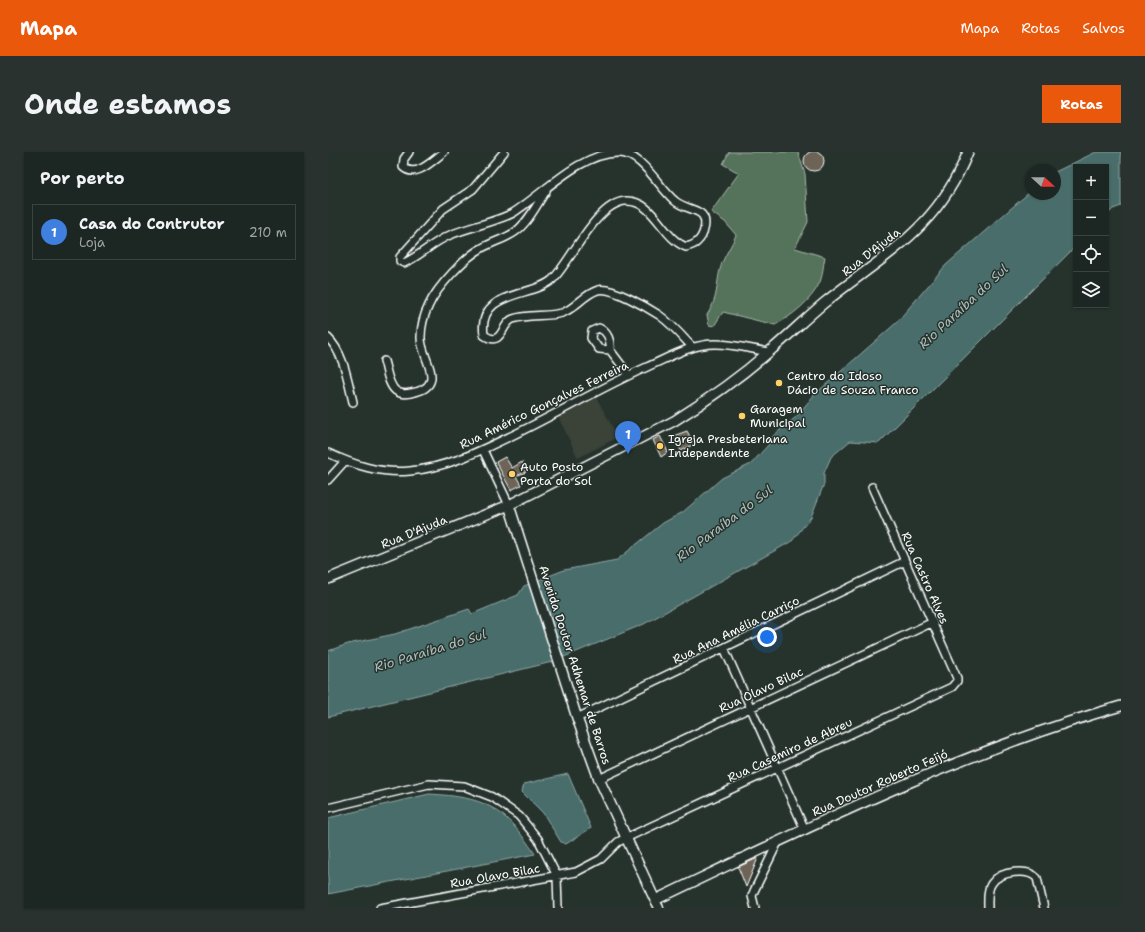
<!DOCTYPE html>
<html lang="pt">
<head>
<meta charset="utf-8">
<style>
  :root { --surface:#1c2622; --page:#29322f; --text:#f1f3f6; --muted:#a0a5a5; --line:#3a4340; --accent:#ea580c }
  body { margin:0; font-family:"Shantell Sans",sans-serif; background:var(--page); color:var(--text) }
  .controls { position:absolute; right:12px; top:12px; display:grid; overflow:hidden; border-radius:0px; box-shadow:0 1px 3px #0004 }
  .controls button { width:36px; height:36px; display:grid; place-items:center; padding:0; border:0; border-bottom:1px solid var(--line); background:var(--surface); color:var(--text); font:20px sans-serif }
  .compass { position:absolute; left:697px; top:12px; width:36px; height:36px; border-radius:50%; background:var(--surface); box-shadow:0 1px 3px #0004; rotate:111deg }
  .you { position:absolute; left:439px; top:485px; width:14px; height:14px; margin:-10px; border:3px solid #fff; border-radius:50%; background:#1a73e8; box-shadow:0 0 0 6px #1a73e833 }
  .badge { display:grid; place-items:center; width:26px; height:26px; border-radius:50%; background:var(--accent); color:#fff; font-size:13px; font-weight:700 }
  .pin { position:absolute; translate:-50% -33px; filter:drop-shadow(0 1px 2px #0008) }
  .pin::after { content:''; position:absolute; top:21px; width:14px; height:12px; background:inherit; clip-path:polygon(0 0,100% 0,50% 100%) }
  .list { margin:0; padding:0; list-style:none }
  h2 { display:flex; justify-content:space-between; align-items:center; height:52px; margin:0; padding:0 16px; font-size:17px }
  h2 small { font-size:13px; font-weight:400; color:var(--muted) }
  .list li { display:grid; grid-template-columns:26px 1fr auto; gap:12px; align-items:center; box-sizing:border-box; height:56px; margin:0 8px 8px; padding:0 8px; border:1px solid var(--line); border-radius:0px }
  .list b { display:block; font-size:15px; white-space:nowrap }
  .list p { margin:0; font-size:13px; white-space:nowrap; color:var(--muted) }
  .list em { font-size:13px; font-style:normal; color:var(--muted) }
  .icon { flex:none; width:22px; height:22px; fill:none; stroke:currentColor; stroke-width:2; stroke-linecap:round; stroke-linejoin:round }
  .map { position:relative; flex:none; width:793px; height:756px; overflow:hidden; border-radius:0px }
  header { display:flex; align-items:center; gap:24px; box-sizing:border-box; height:56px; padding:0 20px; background:var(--accent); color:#fff }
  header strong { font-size:19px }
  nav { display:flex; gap:22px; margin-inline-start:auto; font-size:14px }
  .intro { display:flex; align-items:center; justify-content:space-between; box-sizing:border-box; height:96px; padding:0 24px }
  h1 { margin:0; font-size:28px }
  .button { padding:10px 18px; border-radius:0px; background:var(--accent); color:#fff; font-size:14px; font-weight:700 }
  main { display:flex; gap:24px; padding:0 24px }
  aside { flex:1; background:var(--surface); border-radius:0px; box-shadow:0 1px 3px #0004 }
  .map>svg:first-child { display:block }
  .built { fill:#3b4239 }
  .green { fill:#54725a; stroke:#aab8ac }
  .water { fill:#486d6b; stroke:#91a7a6 }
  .building { fill:#6d6456; stroke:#fff }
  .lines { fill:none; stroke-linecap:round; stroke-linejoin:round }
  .minor-casing { stroke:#fff; stroke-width:10 }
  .tertiary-casing { stroke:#fff; stroke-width:11 }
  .secondary-casing { stroke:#fff; stroke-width:12 }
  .minor { stroke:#26332d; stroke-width:7 }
  .tertiary { stroke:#26332d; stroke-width:8 }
  .secondary { stroke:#26332d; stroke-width:9 }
  .poi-dot { fill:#ffd166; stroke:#26332d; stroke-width:1.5 }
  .labels { text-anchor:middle; stroke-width:3; stroke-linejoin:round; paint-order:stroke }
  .street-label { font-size:12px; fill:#fff; stroke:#26332d }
  .poi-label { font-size:12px; fill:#fff; stroke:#26332d; text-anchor:start }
  .water-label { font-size:13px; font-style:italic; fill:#adbdbc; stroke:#26332d }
</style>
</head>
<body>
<header>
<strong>Mapa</strong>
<nav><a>Mapa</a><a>Rotas</a><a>Salvos</a></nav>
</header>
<div class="intro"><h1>Onde estamos</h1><a class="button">Rotas</a></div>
<main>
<aside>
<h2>Por perto<small></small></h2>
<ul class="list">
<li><span class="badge" style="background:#3f7fe0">1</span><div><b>Casa do Contrutor</b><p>Loja</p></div><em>210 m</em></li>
</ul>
</aside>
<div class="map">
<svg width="793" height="756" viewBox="0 0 793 756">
  <rect width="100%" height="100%" fill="#26332d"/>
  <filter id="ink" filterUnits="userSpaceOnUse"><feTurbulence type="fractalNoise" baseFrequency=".025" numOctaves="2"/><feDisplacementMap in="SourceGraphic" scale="8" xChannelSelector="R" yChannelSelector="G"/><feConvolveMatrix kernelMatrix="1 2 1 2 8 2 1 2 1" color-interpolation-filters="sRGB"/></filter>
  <g filter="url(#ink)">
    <path class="built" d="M 268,245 L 290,285 L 250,306 L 230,264 Z"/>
    <path class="green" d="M 401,0 L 470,0 L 477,22 L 480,70 L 467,96 L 497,105 C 495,113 495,123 492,130 C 484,148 464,164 447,173 L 395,160 L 386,174 L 381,173 L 379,163 C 392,143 387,131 394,111 C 397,103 404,93 408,83 L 397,70 L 383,60 L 411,21 L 395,12 Z"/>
    <path class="water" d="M 768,0 L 793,0 L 793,54 L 785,57 L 778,64 L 778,15 L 748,15 L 748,94 L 551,291 L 522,289 L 503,305 L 496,321 L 496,332 L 483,365 L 464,389 L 316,472 L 224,510 L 0,565 L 0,499 L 20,492 L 67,482 L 141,457 L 144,462 L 190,443 L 196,434 L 236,418 L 289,408 L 335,371 L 355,360 L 394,326 L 423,312 L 442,291 L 445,284 L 468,265 L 486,243 L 568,171 L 618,113 L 703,39 L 703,42 L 727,42 L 727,20 Z
      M 240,622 L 263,676 L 238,692 L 233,690 L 215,661 L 194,640 L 196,632 Z
      M 101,642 C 158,645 176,655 207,702 L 0,742 L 0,666 Z"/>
    <path class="building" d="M476 9a10 10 0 1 1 20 0a10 10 0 1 1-20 0Z
      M 359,279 L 366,292 L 353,299 L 347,286 L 349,285 L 348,283 Z
      M 332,284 L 340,300 L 333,305 L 325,288 Z
      M 177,305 L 184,316 L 194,310 L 198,320 L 188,324 L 193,333 L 183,338 L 168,310 Z
      M 430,706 L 418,735 L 410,715 Z"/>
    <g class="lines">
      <g class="minor-casing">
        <path id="minor" d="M 81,0 L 76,7 L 75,15 C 88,27 105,8 116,0
          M 176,0 L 145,37 L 115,57 L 72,105 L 72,109 L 76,111 C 92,104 105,90 122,83 C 141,75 168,70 185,61 C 215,42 253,0 291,1 C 314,1 331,36 347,49 C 354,55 364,56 372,61 C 381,67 376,84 369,90 C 366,93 362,94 358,95 C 334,86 326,48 298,49 C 269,50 243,109 225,127 C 205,146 149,137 156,183 C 175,196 173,171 185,167 C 200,162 219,165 234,161 C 247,157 256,142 270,138 C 283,134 320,156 331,163 C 344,172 354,184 364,195
          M 271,176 C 280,180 283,189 282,198 L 271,197 L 263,186 L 264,179 Z
          M 0,186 C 16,201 20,230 25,250
          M 282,198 L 301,223
          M 56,209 C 59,218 60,233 68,239 C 72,242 78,242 83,241 C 122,234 92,206 93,185 C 93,174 96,163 101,153 C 109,135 137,105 154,96 C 164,90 177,87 187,80 C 200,71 209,52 218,39
          M 155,298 L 181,353
          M 0,301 C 26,313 53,322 82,319 C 117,316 150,300 181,285 C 227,263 272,236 319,215 C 340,206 363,192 387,192 C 405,192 423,197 441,200
          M 0,328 L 17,309
          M 396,496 L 477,678
          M 249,566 L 577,409
          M 271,627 L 605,470
          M 0,656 L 101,632 L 136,634 L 164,645 L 191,664 L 210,687 L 229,724 L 230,756
          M 52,756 L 248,720 L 273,707 L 290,690 L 298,686 L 624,535 L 629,529 L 629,526 L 544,335
          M 427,756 L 424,744 L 426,739 L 450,690
          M 660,756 C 660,748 659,737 664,731 C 672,719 700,716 709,726 L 716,756"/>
      </g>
      <g class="tertiary-casing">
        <path id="tertiary" d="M 327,748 L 331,756"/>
      </g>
      <g class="secondary-casing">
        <path id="secondary" d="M 181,353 L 249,566 L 271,627 L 327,748 C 479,676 631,600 793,554
          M 0,427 L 181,353 L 346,269 C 380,248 412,225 442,199 C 460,184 478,166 496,151 C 557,102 609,78 640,0"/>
      </g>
      <use href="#minor" class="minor"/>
      <use href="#tertiary" class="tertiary"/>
      <use href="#secondary" class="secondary"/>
    </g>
  </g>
  <g class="poi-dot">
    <circle cx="451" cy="231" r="4"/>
    <circle cx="414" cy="264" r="4"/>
    <circle cx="332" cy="294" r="4"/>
    <circle cx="184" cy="322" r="4"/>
  </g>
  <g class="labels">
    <g class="street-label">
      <text transform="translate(543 100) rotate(-38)" y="4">Rua D'Ajuda</text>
      <text transform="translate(216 253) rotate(-26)" y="4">Rua Américo Gonçalves Ferreira</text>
      <text transform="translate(86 380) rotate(-22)" y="4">Rua D'Ajuda</text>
      <text transform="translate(597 426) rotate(66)" y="4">Rua Castro Alves</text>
      <text transform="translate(408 478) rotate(-26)" y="4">Rua Ana Amélia Carriço</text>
      <text transform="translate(247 513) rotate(72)" y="4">Avenida Doutor Adhemar de Barros</text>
      <text transform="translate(433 538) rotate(-25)" y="4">Rua Olavo Bilac</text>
      <text transform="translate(462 598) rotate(-25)" y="4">Rua Casemiro de Abreu</text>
      <text transform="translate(552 631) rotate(-24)" y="4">Rua Doutor Roberto Feijó</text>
      <text transform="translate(167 724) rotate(-10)" y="4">Rua Olavo Bilac</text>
    </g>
    <g class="poi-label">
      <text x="459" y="228">Centro do Idoso<tspan x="459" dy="14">Dácio de Souza Franco</tspan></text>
      <text x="422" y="261">Garagem<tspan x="422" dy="14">Municipal</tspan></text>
      <text x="340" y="291">Igreja Presbeteriana<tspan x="340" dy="14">Independente</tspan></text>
      <text x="192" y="319">Auto Posto<tspan x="192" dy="14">Porta do Sol</tspan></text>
    </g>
    <g class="water-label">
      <text transform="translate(635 154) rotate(-43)" y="5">Rio Paraíba do Sul</text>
      <text transform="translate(396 371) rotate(-37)" y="5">Rio Paraíba do Sul</text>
      <text transform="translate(102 498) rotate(-17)" y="5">Rio Paraíba do Sul</text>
    </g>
  </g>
</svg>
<div class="controls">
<button>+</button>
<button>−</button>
<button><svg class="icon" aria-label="locate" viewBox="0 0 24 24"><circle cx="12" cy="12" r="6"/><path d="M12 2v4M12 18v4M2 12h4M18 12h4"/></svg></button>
<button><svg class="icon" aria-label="layers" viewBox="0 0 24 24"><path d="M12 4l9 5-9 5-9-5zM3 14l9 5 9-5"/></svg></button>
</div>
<svg class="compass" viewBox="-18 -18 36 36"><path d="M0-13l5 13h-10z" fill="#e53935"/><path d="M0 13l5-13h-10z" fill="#a0a5a5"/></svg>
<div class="you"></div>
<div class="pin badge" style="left:300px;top:302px;background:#3f7fe0">1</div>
</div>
</main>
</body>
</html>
